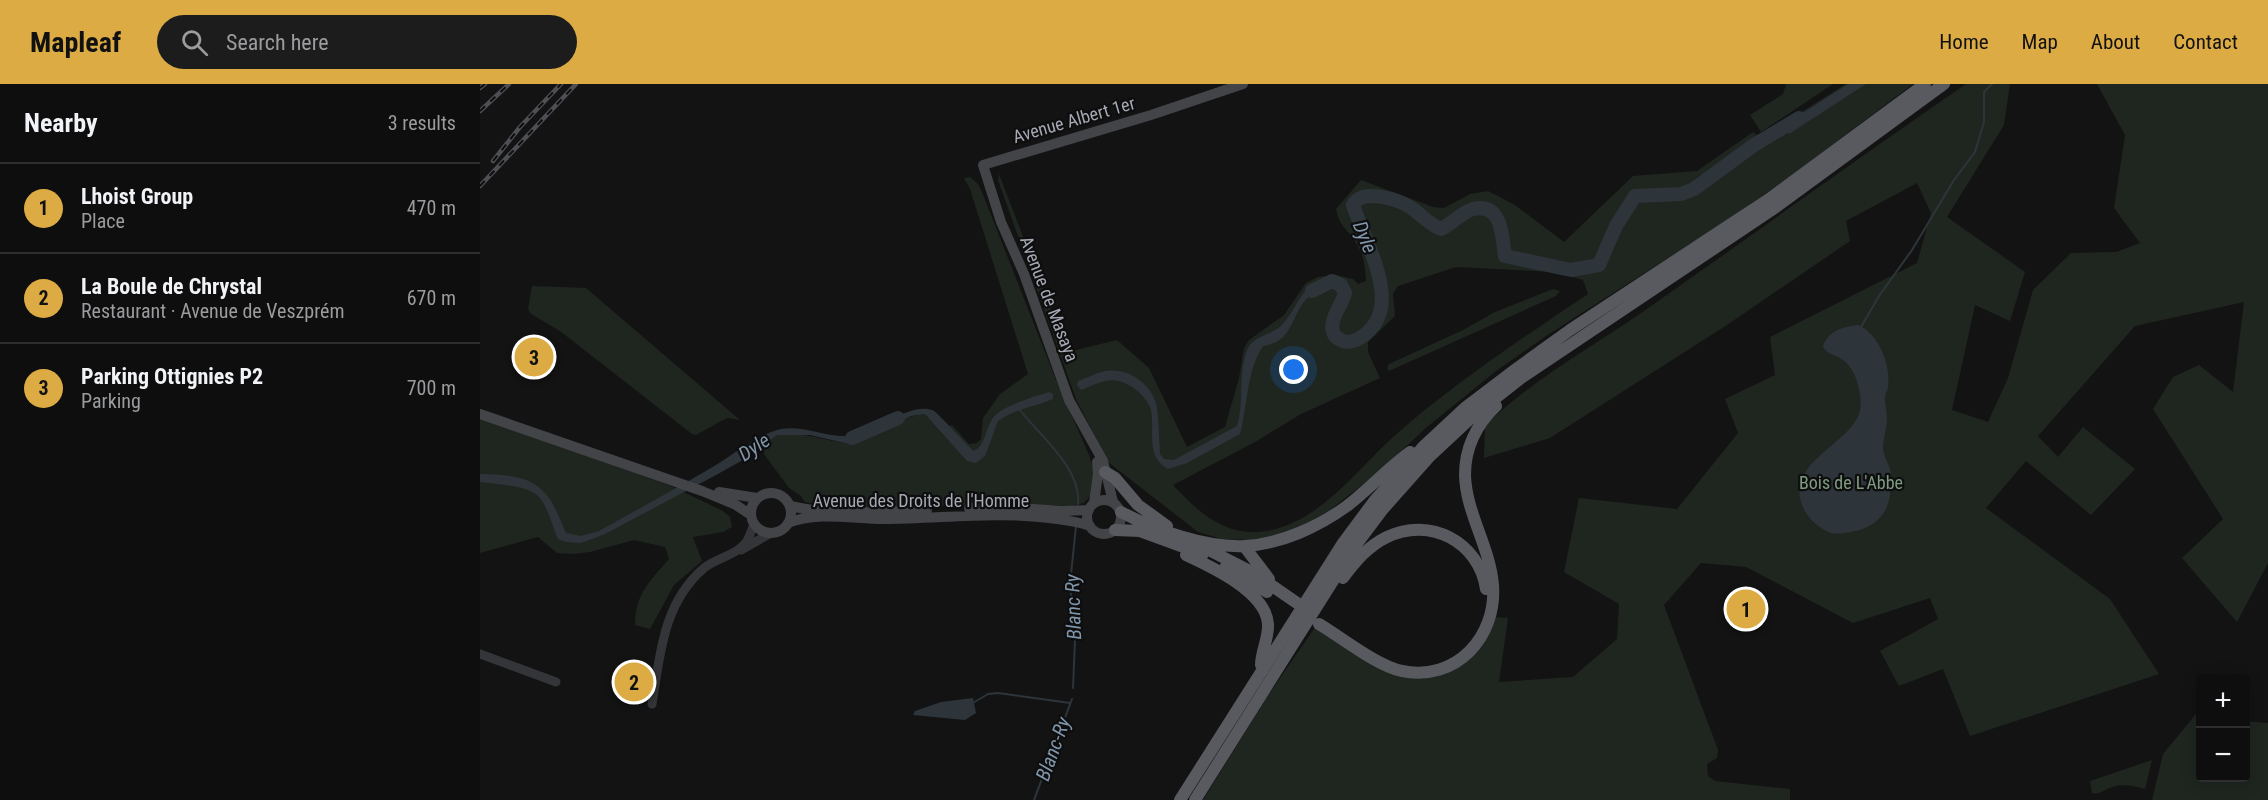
<!DOCTYPE html>
<html lang="en">
<head>
<meta charset="utf-8">
<style>
  :root { --surface:#0e0e0f; --page:#1c1c1d; --text:#f1f3f6; --muted:#9b9c9e; --line:#2e2e2f; --accent:#dcab43 }
  body { margin:0; font-family:"Roboto Condensed",sans-serif; background:var(--page); color:var(--text) }
  .controls { position:absolute; right:18px; bottom:18px; display:grid; overflow:hidden; border-radius:6px; box-shadow:0 3px 15px #0003 }
  .controls button { width:54px; height:54px; display:grid; place-items:center; padding:0; border:0; border-bottom:2px solid var(--line); background:var(--surface); color:var(--text); font:30px sans-serif }
  .you { position:absolute; left:814px; top:286px; width:21px; height:21px; margin:-15px; border:4px solid #fff; border-radius:50%; background:#1a73e8; box-shadow:0 0 0 9px #1a73e833 }
  .badge { display:grid; place-items:center; width:39px; height:39px; border-radius:50%; background:var(--accent); color:#111; font-size:20px; font-weight:700 }
  .pin { position:absolute; translate:-50% -50%; border:3px solid #fff; box-shadow:0 2px 6px #0006 }
  .list { margin:0; padding:0; list-style:none }
  h2 { display:flex; justify-content:space-between; align-items:center; height:78px; margin:0; padding:0 24px; font-size:26px }
  h2 small { font-size:20px; font-weight:400; color:var(--muted) }
  .list li { display:grid; grid-template-columns:39px 1fr auto; gap:18px; align-items:center; box-sizing:border-box; height:90px; padding:0 24px; border-top:2px solid var(--line) }
  .list b { display:block; font-size:22px; white-space:nowrap }
  .list p { margin:0; font-size:20px; white-space:nowrap; color:var(--muted) }
  .list em { font-size:20px; font-style:normal; color:var(--muted) }
  .icon { flex:none; width:33px; height:33px; fill:none; stroke:currentColor; stroke-width:2; stroke-linecap:round; stroke-linejoin:round }
  .map { position:relative; flex:none; width:1788px; height:716px; overflow:hidden }
  header { display:flex; align-items:center; gap:36px; box-sizing:border-box; height:84px; padding:0 30px; background:var(--accent); color:#111 }
  header strong { font-size:28px }
  nav { display:flex; gap:33px; margin-inline-start:auto; font-size:21px }
  .search { width:420px; height:54px; background:var(--page); display:flex; align-items:center; gap:15px; box-sizing:border-box; padding:0 21px; border-radius:33px; color:var(--muted); font-size:22px }
  main { display:flex }
  aside { flex:1; background:var(--surface) }
  .map>svg:first-child { display:block }
  .green { fill:#1f2620; fill-rule:evenodd }
  .water { fill:#2d353b }
  .lines { fill:none; stroke-linecap:round; stroke-linejoin:round }
  .stream { stroke:#2d353b; stroke-width:2 }
  .river { stroke:#2d353b; stroke-width:14 }
  .tertiary { stroke:#343538; stroke-width:9 }
  .secondary { stroke:#424448; stroke-width:10 }
  .trunk { stroke:#585a60; stroke-width:12 }
  .rail-casing { stroke:#4d4f53; stroke-width:4.5 }
  .rail { stroke:#0e0e0f; stroke-width:2; stroke-dasharray:7; stroke-linecap:butt }
  .labels { text-anchor:middle; stroke-width:4.5; stroke-linejoin:round; paint-order:stroke }
  .street-label { font-size:18px; fill:#a6a9b3; stroke:#0e0e0f }
  .park-label { font-size:18px; fill:#7f9c81; stroke:#0e0e0f }
  .water-label { font-size:20px; font-style:italic; fill:#8096aa; stroke:#0e0e0f }
</style>
</head>
<body>
<header>
<strong>Mapleaf</strong>
<div class="search"><svg class="icon" aria-label="search" viewBox="0 0 24 24"><circle cx="10" cy="10" r="6"/><path d="M15 15l6 6"/></svg>Search here</div>
<nav><a>Home</a><a>Map</a><a>About</a><a>Contact</a></nav>
</header>
<main>
<aside>
<h2>Nearby<small>3 results</small></h2>
<ul class="list">
<li><span class="badge">1</span><div><b>Lhoist Group</b><p>Place</p></div><em>470 m</em></li>
<li><span class="badge">2</span><div><b>La Boule de Chrystal</b><p>Restaurant · Avenue de Veszprém</p></div><em>670 m</em></li>
<li><span class="badge">3</span><div><b>Parking Ottignies P2</b><p>Parking</p></div><em>700 m</em></li>
</ul>
</aside>
<div class="map">
<svg width="1788" height="716" viewBox="0 0 1788 716">
  <rect width="100%" height="100%" fill="#131314"/>
  <path class="green" d="M 1306,0 L 1353,0 L 1281,48 L 1270,31 L 1303,10 Z
    M 1366,0 L 1433,0 L 1308,94 L 1241,140 L 1066,252 L 1016,287 L 947,343 L 894,392 L 851,425 L 832,437 L 801,451 L 770,456 L 742,455 L 718,448 L 628,378 L 596,315 L 518,96 L 519,90 L 577,241 L 592,267 L 637,256 L 669,284 L 707,363 L 745,343 L 759,294 L 764,264 L 769,256 L 804,231 L 826,199 L 838,193 L 856,191 L 873,195 L 878,200 L 886,197 C 885,183 884,171 876,159 C 867,144 860,144 856,125 L 881,96 L 953,123 L 964,124 L 990,110 L 1008,107 L 1035,121 L 1084,158 L 1153,92 L 1217,87 L 1273,48 L 1280,54 ZM 976,183 L 1076,188 L 1103,196 L 1108,210 C 1044,253 979,296 920,347 C 879,382 843,437 787,447 C 746,454 718,428 693,401 L 775,358 L 821,330 L 900,294 L 888,268 L 888,258 L 915,232 L 913,210 L 918,202 Z
    M 1486,0 L 1530,0 L 1524,41 L 1467,133 L 1545,188 L 1530,237 L 1495,221 L 1472,326 L 1508,338 L 1528,294 L 1553,206 L 1591,169 L 1636,168 L 1660,159 L 1634,124 L 1645,51 L 1617,0 L 1788,0 L 1788,479 L 1757,538 L 1702,474 L 1743,435 L 1673,325 L 1693,293 L 1719,281 L 1753,308 L 1764,218 L 1655,242 L 1558,352 L 1578,373 L 1603,343 L 1655,385 L 1611,431 L 1546,377 L 1506,424 L 1630,515 L 1679,590 L 1490,652 L 1463,585 L 1419,602 L 1400,567 L 1458,535 L 1450,514 L 1373,539 L 1266,483 L 1221,479 L 1184,521 L 1238,666 L 1237,674 L 1227,680 L 1228,692 L 1235,697 L 1310,705 L 1310,716 L 723,716 L 791,607 L 836,542 L 904,583 L 973,583 L 1014,533 L 1028,534 L 1019,598 L 1093,593 L 1137,555 L 1139,520 L 1084,488 L 1099,414 L 1197,425 L 1258,349 L 1245,315 L 1295,291 L 1290,253 L 1437,179 L 1451,129 L 1437,99 L 1366,137 L 1370,157 L 1247,241 L 1070,354 L 1004,374 L 1005,342 C 1053,294 1118,260 1174,220 C 1278,147 1381,72 1486,0 Z
    M 490,93 L 498,100 L 502,108 L 576,296 L 609,371 L 614,388 L 611,411 L 604,419 L 590,422 L 519,420 L 382,424 L 352,422 L 325,418 L 321,412 L 309,404 L 284,370 C 282,332 349,359 367,359 C 377,359 399,345 410,341 C 421,335 432,332 445,330 L 460,345 L 472,341 L 489,360 L 497,359 L 501,355 L 503,334 L 520,310 L 548,290 L 490,105 L 484,94 Z
    M 52,202 L 106,204 L 260,336 L 248,334 L 243,336 L 216,351 L 212,350 L 80,247 L 51,230 L 48,225 Z
    M 1073,205 L 1080,207 L 1076,212 L 909,287 L 907,284 L 909,280 L 983,246 L 1015,228 Z
    M 0,333 L 193,403 L 243,427 L 250,433 L 252,443 L 243,448 L 213,453 L 222,477 L 194,501 L 170,545 L 155,541 C 155,510 170,497 189,475 L 185,463 L 154,456 L 110,468 L 94,470 L 77,469 L 58,453 L 0,469 Z
    M 1716,630 L 1720,631 L 1720,694 L 1766,694 L 1766,637 L 1788,639 L 1788,716 L 1672,716 L 1683,670 Z
    M 1672,676 L 1665,705 C 1653,702 1642,699 1630,704 C 1623,706 1620,711 1612,709 L 1610,697 Z"/>
  <path class="water" d="M 1368,0 L 1386,0 L 1309,50 L 1304,41 Z
    M 845,195 L 847,201 C 837,207 827,212 821,222 C 809,242 809,258 783,262 C 766,288 768,321 760,350 L 707,379 L 688,385 C 665,373 675,347 671,326 C 667,311 647,296 632,296 C 620,297 611,302 601,306 L 597,301 L 598,297 C 607,294 616,289 625,287 C 648,283 673,300 677,324 C 679,339 679,355 680,370 L 684,375 L 694,376 L 757,342 C 765,317 757,289 768,264 C 775,251 792,251 802,241 C 818,224 820,202 845,195 Z
    M 1378,241 C 1399,250 1411,281 1408,303 C 1408,306 1406,308 1405,312 C 1404,319 1407,327 1407,334 C 1407,343 1404,352 1403,361 C 1402,372 1411,381 1411,392 C 1412,423 1403,442 1371,448 C 1364,449 1356,451 1349,448 C 1338,444 1328,434 1323,423 C 1305,382 1360,364 1376,336 C 1383,326 1381,312 1378,301 C 1375,289 1369,278 1358,273 C 1351,270 1347,269 1343,263 C 1347,247 1363,243 1378,241 Z
    M 569,308 L 573,310 L 573,315 C 554,323 534,325 518,337 L 505,372 L 496,379 L 487,377 L 445,330 L 431,332 L 380,357 L 369,360 L 330,351 L 297,351 L 263,376 L 236,391 L 125,450 L 101,459 L 86,458 L 78,455 C 72,442 68,421 57,411 C 45,401 15,400 0,398 L 0,390 C 21,391 47,390 63,407 C 74,417 80,436 86,449 L 101,452 L 119,447 C 156,426 194,406 231,384 C 252,372 270,355 294,347 C 322,337 352,359 380,350 C 399,344 431,319 452,326 C 457,327 485,360 494,367 C 505,363 506,343 513,334 C 521,322 554,313 569,308 Z
    M 493,614 L 496,629 L 485,636 L 433,631 L 435,627 L 461,618 Z"/>
  <g class="lines">
    <path class="stream" d="M 1381,243 L 1399,212 L 1432,166 L 1474,96 L 1495,68 L 1504,38 L 1504,8 L 1512,0
      M 540,326 C 560,352 602,385 598,420
      M 593,604 L 595,555 L 590,500 L 596,442
      M 491,620 L 508,610 L 518,609 L 590,619
      M 554,716 L 592,615"/>
    <path class="river" d="M 832,207 L 852,197 L 861,201 L 865,209 C 862,221 849,235 853,248 C 854,251 857,254 859,255 C 875,265 896,244 900,228 C 909,198 883,151 873,121 C 882,104 917,115 930,123 C 941,130 948,140 961,145 C 972,140 982,128 993,125 C 1023,118 1022,154 1025,172 L 1091,186 L 1119,181 L 1136,142 L 1155,112 L 1201,110 L 1214,105 L 1274,61 L 1319,34
      M 372,354 L 418,334"/>
    <path class="tertiary" d="M 261,466 L 291,449
      M 0,570 L 76,598
      M 172,620 C 180,571 183,519 224,484 C 236,474 258,471 267,457 C 270,452 272,445 274,440"/>
    <path class="secondary" d="M 0,330 L 222,407 L 256,421 L 271,431
      M 239,408 L 277,414
      M271 429a20 20 0 1 1 40 0a20 20 0 1 1-40 0Z
      M607 433a17 17 0 1 1 34 0a17 17 0 1 1-34 0Z
      M 633,418 L 623,377 L 589,316 L 544,190 L 521,138 L 503,81 L 671,31 L 763,0
      M 614,419 L 618,390 L 617,378
      M 310,422 C 354,432 402,428 447,426
      M 489,424 L 524,423 L 581,427 L 609,426
      M 308,439 C 337,427 374,435 404,435 C 459,435 514,427 569,434 C 583,436 597,437 610,442"/>
    <path class="trunk" d="M 625,388 L 635,394 L 658,421 L 687,442
      M 641,428 C 675,446 726,464 765,462 C 801,460 838,443 867,422 C 889,405 908,384 930,368
      M 635,446 L 660,447 L 723,470
      M 717,460 L 772,488 L 817,519
      M 764,462 L 789,495
      M 706,471 C 732,483 786,508 788,540 C 789,554 781,567 781,581
      M 746,482 L 787,508
      M 863,494 C 875,478 888,462 907,453 C 950,432 999,458 1006,505
      M 839,540 C 861,553 897,582 922,587 C 976,598 1017,553 1013,501 C 1010,463 986,429 985,391 C 985,363 996,341 1016,322
      M 700,716 L 863,459 L 895,416 L 943,363 L 986,323 L 1036,285 L 1090,246 L 1289,115 L 1445,0
      M 715,716 L 873,465 L 903,425 L 950,372 L 994,331 L 1041,294 L 1296,123 L 1464,0"/>
    <g class="rail-casing">
      <path id="rail" d="M 0,4 L 5,0
        M 0,27 L 29,0
        M 13,77 L 40,43 L 81,0
        M 0,102 L 96,0"/>
    </g>
    <use href="#rail" class="rail"/>
  </g>
  <g class="labels">
    <g class="street-label">
      <text transform="translate(594 36) rotate(-16)" y="6">Avenue Albert 1er</text>
      <text transform="translate(569 215) rotate(69)" y="6">Avenue de Masaya</text>
      <text x="441" y="423">Avenue des Droits de l'Homme</text>
    </g>
    <g class="park-label">
      <text x="1371" y="405">Bois de L'Abbe</text>
    </g>
    <g class="water-label">
      <text transform="translate(885 153) rotate(68)" y="7">Dyle</text>
      <text transform="translate(274 363) rotate(-34)" y="7">Dyle</text>
      <text transform="translate(593 523) rotate(-92)" y="7">Blanc Ry</text>
      <text transform="translate(573 665) rotate(-70)" y="7">Blanc-Ry</text>
    </g>
  </g>
</svg>
<div class="controls">
<button>+</button>
<button>−</button>
</div>
<div class="you"></div>
<div class="pin badge" style="left:1266px;top:525px">1</div>
<div class="pin badge" style="left:154px;top:598px">2</div>
<div class="pin badge" style="left:54px;top:273px">3</div>
</div>
</main>
</body>
</html>
